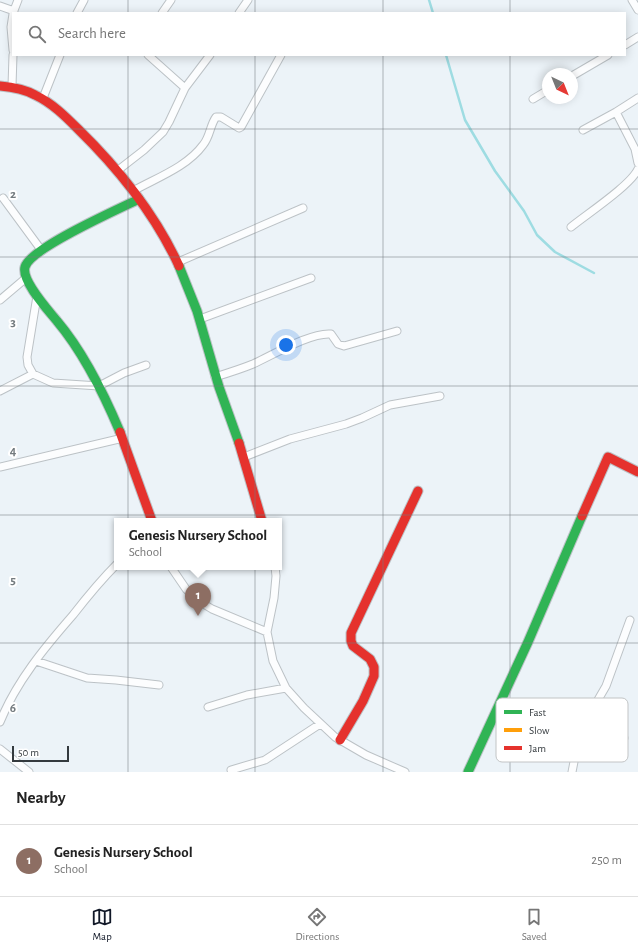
<!DOCTYPE html>
<html lang="en">
<head>
<meta charset="utf-8">
<style>
  :root { --surface:#fff; --page:#f2f2f2; --text:#222; --muted:#767676; --line:#e0e0e0; --accent:#111827 }
  body { margin:0; font-family:"Alegreya Sans",sans-serif; background:var(--page); color:var(--text) }
  .compass { position:absolute; left:542px; top:68px; width:36px; height:36px; border-radius:50%; background:var(--surface); box-shadow:0 2px 10px #0003; rotate:137deg }
  .scale { position:absolute; left:12px; bottom:10px; width:57px; box-sizing:border-box; padding-left:4px; border:2px solid #343a3e; border-top:0; font-size:11px; line-height:14px; white-space:nowrap; color:#343a3e; -webkit-text-stroke:3px #fff; paint-order:stroke }
  .you { position:absolute; left:286px; top:345px; width:14px; height:14px; margin:-10px; border:3px solid #fff; border-radius:50%; background:#1a73e8; box-shadow:0 0 0 6px #1a73e833 }
  .badge { display:grid; place-items:center; width:26px; height:26px; border-radius:50%; background:var(--accent); color:#fff; font-size:13px; font-weight:700 }
  .pin { position:absolute; translate:-50% -33px; filter:drop-shadow(0 1px 2px #0008) }
  .pin::after { content:''; position:absolute; top:21px; width:14px; height:12px; background:inherit; clip-path:polygon(0 0,100% 0,50% 100%) }
  .popup { position:absolute; left:114px; top:518px; width:168px; height:52px; box-sizing:border-box; display:grid; place-content:center; border-radius:0px; background:var(--surface); filter:drop-shadow(0 1px 3px #0005); font-size:13px; white-space:nowrap; color:var(--muted) }
  .popup b { font-size:15px; color:var(--text) }
  .popup::after { content:''; position:absolute; left:50%; top:100%; margin-left:-8px; border:8px solid transparent; border-top-color:var(--surface) }
  .list { margin:0; padding:0; list-style:none }
  h2 { display:flex; justify-content:space-between; align-items:center; height:52px; margin:0; padding:0 16px; font-size:17px }
  h2 small { font-size:13px; font-weight:400; color:var(--muted) }
  .list li { display:grid; grid-template-columns:26px 1fr auto; gap:12px; align-items:center; box-sizing:border-box; height:72px; padding:0 16px; border-top:1px solid var(--line) }
  .list b { display:block; font-size:15px; white-space:nowrap }
  .list p { margin:0; font-size:13px; white-space:nowrap; color:var(--muted) }
  .list em { font-size:13px; font-style:normal; color:var(--muted) }
  .icon { flex:none; width:22px; height:22px; fill:none; stroke:currentColor; stroke-width:2; stroke-linecap:round; stroke-linejoin:round }
  .map { position:relative; flex:none; width:638px; height:772px; overflow:hidden }
  .search { position:absolute; background:var(--surface); box-shadow:0 2px 10px #0003; left:12px; right:12px; top:12px; height:44px; display:flex; align-items:center; gap:10px; box-sizing:border-box; padding:0 14px; border-radius:0px; color:var(--muted); font-size:15px }
  .sheet { height:124px; background:var(--surface) }
  nav { display:flex; justify-content:space-around; align-items:center; box-sizing:border-box; height:56px; border-top:1px solid var(--line); background:var(--surface); font-size:11px; color:var(--muted) }
  nav a { display:grid; justify-items:center; gap:2px }
  nav .on { color:var(--accent) }
  .map>svg:first-child { display:block }
  .lines { fill:none; stroke-linecap:round; stroke-linejoin:round }
  .stream { stroke:#9edce2; stroke-width:2.5 }
  .street-casing { stroke:#bcc2c6; stroke-width:9 }
  .fast-casing { stroke:#bcc2c6; stroke-width:11 }
  .jam-casing { stroke:#bcc2c6; stroke-width:11 }
  .street { stroke:#fcfdfe; stroke-width:7 }
  .fast { stroke:#30b455; stroke-width:9 }
  .jam { stroke:#e5322d; stroke-width:9 }
  .grid { fill:none; stroke:#747b7f; stroke-width:1; stroke-opacity:0.55 }
  .key { fill:#fff; stroke:#c2c4c5; stroke-width:1 }
  .key-label { font-size:11px; fill:#343a3e }
  .grid-label { font-size:13px; text-anchor:middle; font-weight:bold; fill:#747b7f; stroke:#fff; stroke-width:4; stroke-linejoin:round; paint-order:stroke }
</style>
</head>
<body>
<div class="map">
<svg width="638" height="772" viewBox="0 0 638 772">
  <rect width="100%" height="100%" fill="#ecf3f8"/>
  <g class="lines">
    <path class="stream" d="M 429,0 L 433,13
      M 446,55 L 465,120 L 495,171 L 524,211 L 537,235 L 555,252 L 594,273"/>
    <g class="street-casing">
      <path id="street" d="M 632,0 L 638,10
        M 0,6 L 14,11
        M 13,13 L 18,0
        M 77,13 L 84,0
        M 162,13 L 171,0
        M 239,13 L 248,0
        M 13,14 L 11,27 L 13,50
        M 625,45 L 638,37
        M 148,55 L 185,88
        M 572,76 L 608,55
        M 12,86 L 13,55
        M 43,98 L 60,55
        M 533,99 L 548,90
        M 616,112 L 635,149 L 638,163
        M 583,130 L 616,112 L 638,98
        M 117,171 L 144,150 L 163,132 L 169,122 L 185,88 L 210,55
        M 133,191 C 156,178 187,167 203,145 C 210,137 210,125 216,117 L 221,117 L 239,128 L 241,127 L 281,55
        M 3,198 L 42,251
        M 571,227 C 587,214 631,185 638,169
        M 178,262 L 303,208
        M 0,300 L 26,278
        M 200,319 L 311,278
        M 33,374 L 28,365 L 27,357 L 37,296
        M 215,377 C 228,373 241,369 253,364 C 273,355 311,332 331,334 L 338,344 L 344,346 L 397,331
        M 0,391 L 33,374 L 53,383 L 99,386 L 124,373 L 146,365
        M 244,457 L 290,439 L 346,424 L 362,418 L 390,405 L 440,396
        M 0,467 L 123,438
        M 171,567 L 186,589 L 197,600 L 212,609 L 267,632
        M 275,567 L 276,576 L 274,598 L 267,632 L 273,661 L 286,688 L 304,708 L 335,737 L 366,755 L 405,772
        M 36,661 L 87,678 L 116,680 L 159,685
        M 208,707 L 247,695 L 286,688
        M 0,722 C 16,682 45,647 73,615 C 87,597 101,580 117,564
        M 585,722 L 624,738
        M 0,749 L 29,772
        M 231,770 L 265,760 L 320,724
        M 572,772 L 580,731 L 606,686 L 630,620"/>
    </g>
    <g class="fast-casing">
      <path id="fast" d="M 179,266 L 197,311 L 219,387 L 239,443
        M 120,432 C 104,394 84,353 57,321 C 49,311 21,281 25,267 C 30,248 119,209 139,199
        M 468,772 L 528,642 L 582,516"/>
    </g>
    <g class="jam-casing">
      <path id="jam" d="M 0,86 C 12,87 24,89 35,95 C 52,103 65,116 78,129 C 119,169 155,214 179,266
        M 120,432 L 152,521
        M 239,443 L 262,521
        M 582,516 L 608,457 L 638,472
        M 340,740 L 363,701 L 374,676 L 374,667 L 370,659 L 353,646 L 351,641 L 351,633 L 418,491"/>
    </g>
    <use href="#street" class="street"/>
    <use href="#fast" class="fast"/>
    <use href="#jam" class="jam"/>
  </g>
  <path class="grid" d="M 128,0 L 128,13M 255,0 L 255,13M 383,0 L 383,13M 510,0 L 510,13M 128,55 L 128,772M 255,55 L 255,772M 383,55 L 383,772M 510,55 L 510,772M 0,129 L 638,129M 0,257 L 638,257M 0,386 L 638,386M 0,515 L 638,515M 0,643 L 638,643"/>
  <rect x="496" y="698" width="132" height="64" rx="6" class="key"/>
  <rect x="504" y="710" width="18" height="4" fill="#30b455"/>
  <rect x="504" y="728" width="18" height="4" fill="#ff9f0a"/>
  <rect x="504" y="746" width="18" height="4" fill="#e5322d"/>
  <g class="key-label">
    <text x="529" y="716">Fast</text>
    <text x="529" y="734">Slow</text>
    <text x="529" y="752">Jam</text>
  </g>
  <g class="grid-label">
    <text x="13" y="198">2</text>
    <text x="13" y="326">3</text>
    <text x="13" y="455">4</text>
    <text x="13" y="584">5</text>
    <text x="13" y="712">6</text>
  </g>
</svg>
<svg class="compass" viewBox="-18 -18 36 36"><path d="M0-13l5 13h-10z" fill="#e53935"/><path d="M0 13l5-13h-10z" fill="#767676"/></svg>
<div class="scale">50 m</div>
<div class="you"></div>
<div class="pin badge" style="left:198px;top:616px;background:#8d6e63">1</div>
<div class="popup"><b>Genesis Nursery School</b>School</div>
<div class="search"><svg class="icon" aria-label="search" viewBox="0 0 24 24"><circle cx="10" cy="10" r="6"/><path d="M15 15l6 6"/></svg>Search here</div>
</div>
<section class="sheet">
<h2>Nearby<small></small></h2>
<ul class="list">
<li><span class="badge" style="background:#8d6e63">1</span><div><b>Genesis Nursery School</b><p>School</p></div><em>250 m</em></li>
</ul>
</section>
<nav>
<a class="on"><svg class="icon" aria-label="map" viewBox="0 0 24 24"><path d="M3 6l6-2 6 2 6-2v14l-6 2-6-2-6 2zM9 4v14M15 6v14"/></svg>Map</a>
<a><svg class="icon" aria-label="directions" viewBox="0 0 24 24"><path d="M12 3l9 9-9 9-9-9zM9 14v-3h6M13 9l2 2-2 2"/></svg>Directions</a>
<a><svg class="icon" aria-label="saved" viewBox="0 0 24 24"><path d="M7 4h10v16l-5-4-5 4z"/></svg>Saved</a>
</nav>
</body>
</html>
